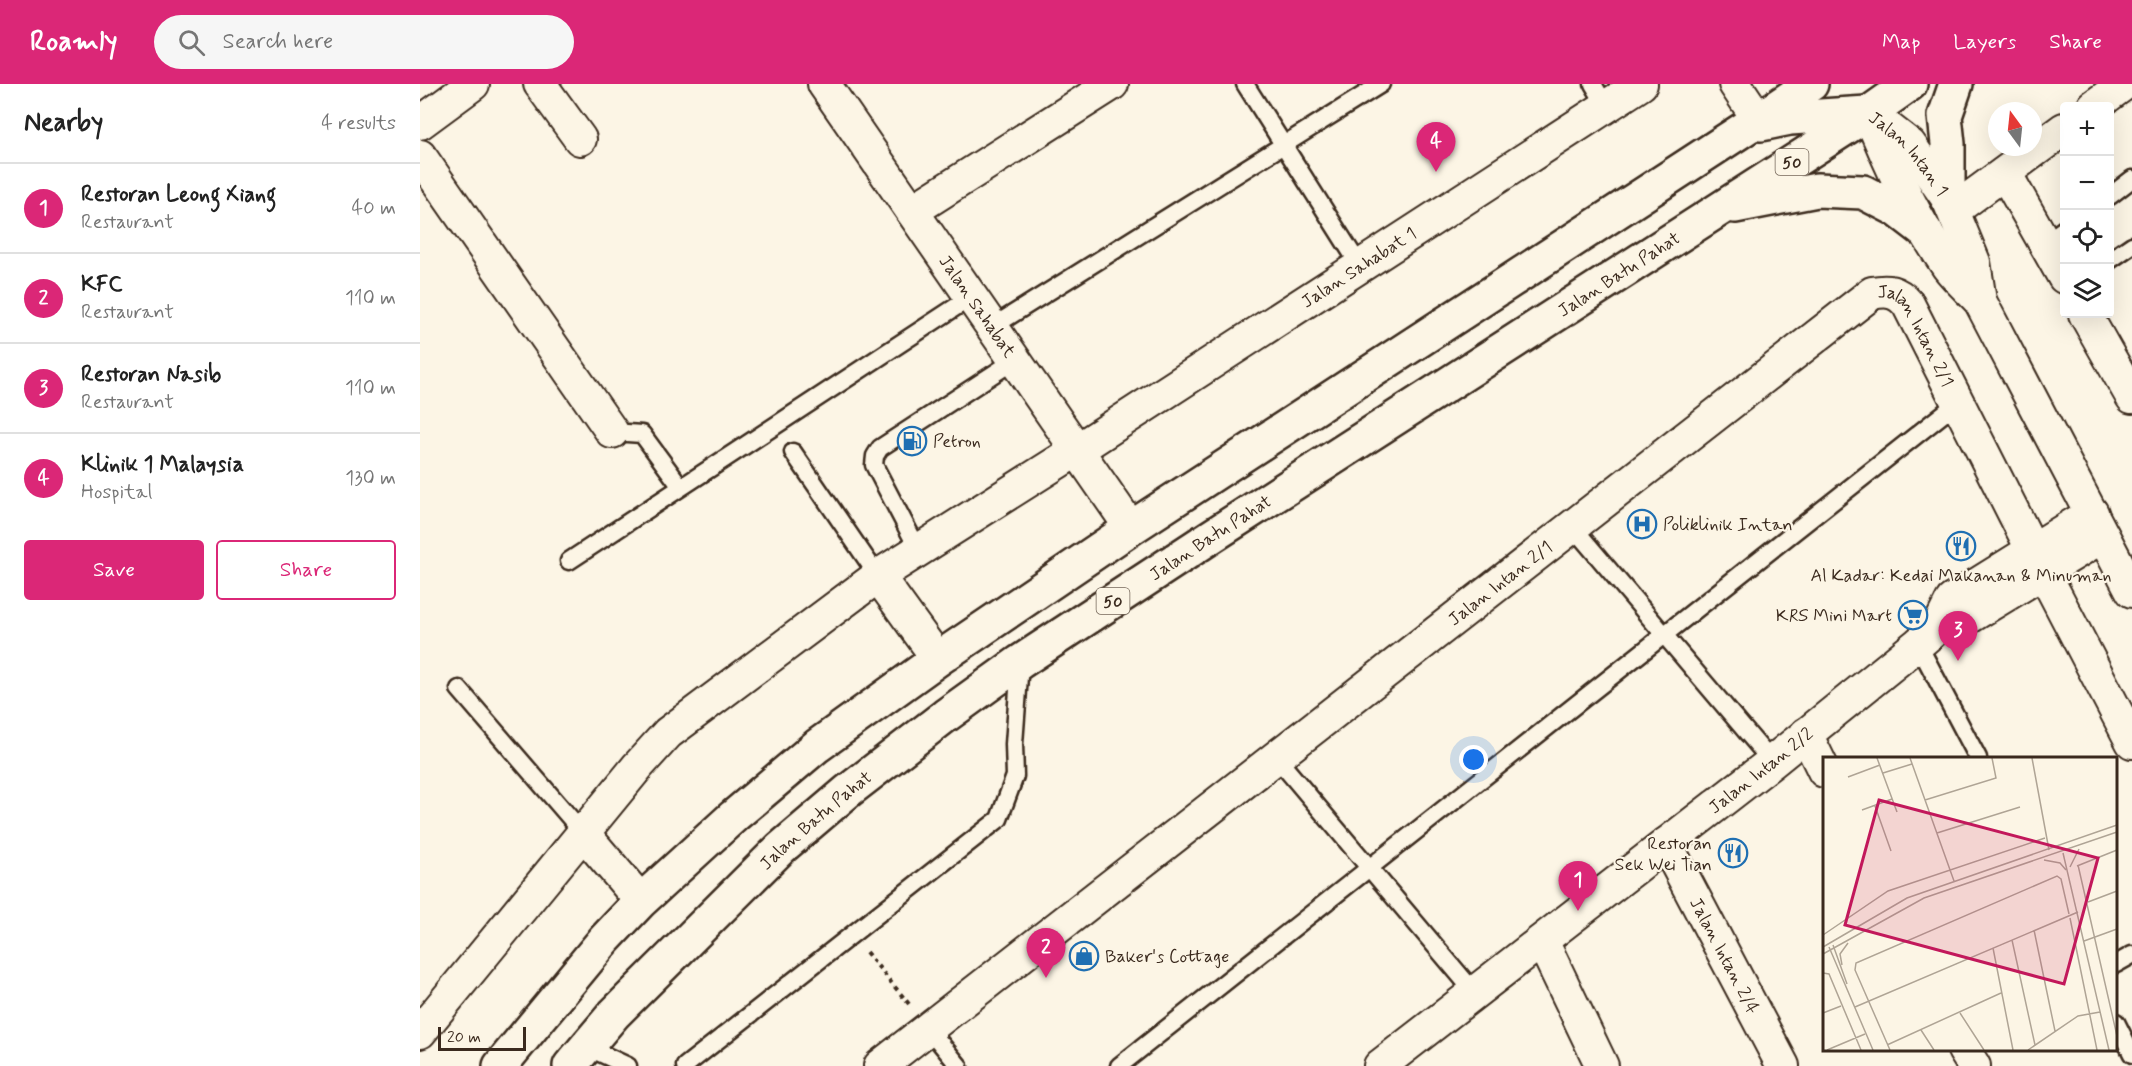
<!DOCTYPE html>
<html lang="en">
<head>
<meta charset="utf-8">
<style>
  :root { --surface:#fff; --page:#f6f6f6; --text:#222; --muted:#767676; --line:#e0e0e0; --accent:#db2777 }
  body { margin:0; font-family:Mynerve,sans-serif; background:var(--page); color:var(--text) }
  .controls { position:absolute; right:18px; top:18px; display:grid; overflow:hidden; border-radius:6px; box-shadow:0 6px 24px #0002 }
  .controls button { width:54px; height:54px; display:grid; place-items:center; padding:0; border:0; border-bottom:2px solid var(--line); background:var(--surface); color:var(--text); font:30px sans-serif }
  .compass { position:absolute; left:1568px; top:18px; width:54px; height:54px; border-radius:50%; background:var(--surface); box-shadow:0 6px 24px #0002; rotate:345deg }
  .scale { position:absolute; left:18px; bottom:15px; width:88px; box-sizing:border-box; padding-left:6px; border:3px solid #3b2a1e; border-top:0; font-size:16px; line-height:21px; white-space:nowrap; color:#3b2a1e; -webkit-text-stroke:4px #fcf5e5; paint-order:stroke }
  .you { position:absolute; left:1054px; top:676px; width:21px; height:21px; margin:-15px; border:4px solid #fff; border-radius:50%; background:#1a73e8; box-shadow:0 0 0 9px #1a73e833 }
  .badge { display:grid; place-items:center; width:39px; height:39px; border-radius:50%; background:var(--accent); color:#fff; font-size:20px; font-weight:700 }
  .pin { position:absolute; translate:-50% -50px; filter:drop-shadow(0 2px 3px #0008) }
  .pin::after { content:''; position:absolute; top:32px; width:21px; height:18px; background:inherit; clip-path:polygon(0 0,100% 0,50% 100%) }
  .list { margin:0; padding:0; list-style:none }
  h2 { display:flex; justify-content:space-between; align-items:center; height:78px; margin:0; padding:0 24px; font-size:26px }
  h2 small { font-size:20px; font-weight:400; color:var(--muted) }
  .list li { display:grid; grid-template-columns:39px 1fr auto; gap:18px; align-items:center; box-sizing:border-box; height:90px; padding:0 24px; border-top:2px solid var(--line) }
  .list b { display:block; font-size:22px; white-space:nowrap }
  .list p { margin:0; font-size:20px; white-space:nowrap; color:var(--muted) }
  .list em { font-size:20px; font-style:normal; color:var(--muted) }
  .actions { display:flex; gap:12px; padding:18px 24px }
  .actions a { flex:1; padding:14px 0; border:2px solid var(--accent); border-radius:6px; text-align:center; font-size:21px; color:var(--accent) }
  .actions .main { background:var(--accent); color:#fff }
  .icon { flex:none; width:33px; height:33px; fill:none; stroke:currentColor; stroke-width:2; stroke-linecap:round; stroke-linejoin:round }
  .map { position:relative; flex:none; width:1712px; height:982px; overflow:hidden }
  header { display:flex; align-items:center; gap:36px; box-sizing:border-box; height:84px; padding:0 30px; background:var(--accent); color:#fff }
  header strong { font-size:28px }
  nav { display:flex; gap:33px; margin-inline-start:auto; font-size:21px }
  .search { width:420px; height:54px; background:var(--page); display:flex; align-items:center; gap:15px; box-sizing:border-box; padding:0 21px; border-radius:33px; color:var(--muted); font-size:22px }
  main { display:flex }
  aside { flex:1; background:var(--surface) }
  .map>svg:first-child { display:block }
  .lines { fill:none; stroke-linecap:round; stroke-linejoin:round }
  .service-casing { stroke:#3b2a1e; stroke-width:21 }
  .minor-casing { stroke:#3b2a1e; stroke-width:36 }
  .trunk-casing { stroke:#3b2a1e; stroke-width:38 }
  .path { stroke:#3b2a1e; stroke-width:4; stroke-dasharray:4.5 4.5; stroke-linecap:butt }
  .service { stroke:#fcf5e5; stroke-width:16 }
  .minor { stroke:#fcf5e5; stroke-width:32 }
  .trunk { stroke:#fcf5e5; stroke-width:33 }
  .labels { text-anchor:middle; stroke-width:4.5; stroke-linejoin:round; paint-order:stroke }
  .shield { fill:#fcf5e5; stroke:#75675a; stroke-width:1.5 }
  .shield-label { font-size:16px; font-weight:bold; fill:#3b2a1e }
  .street-label { font-size:18px; fill:#3b2a1e; stroke:#fcf5e5 }
  .poi-label { font-size:18px; fill:#3b2a1e; stroke:#fcf5e5; text-anchor:start }
  .inset-road { fill:none; stroke:#afa495; stroke-width:1.5 }
  .view { fill:#c2185b; fill-opacity:0.15; stroke:#c2185b; stroke-width:3 }
  .inset-edge { fill:none; stroke:#3b2a1e; stroke-width:3 }
</style>
</head>
<body>
<header>
<strong>Roamly</strong>
<div class="search"><svg class="icon" aria-label="search" viewBox="0 0 24 24"><circle cx="10" cy="10" r="6"/><path d="M15 15l6 6"/></svg>Search here</div>
<nav><a>Map</a><a>Layers</a><a>Share</a></nav>
</header>
<main>
<aside>
<h2>Nearby<small>4 results</small></h2>
<ul class="list">
<li><span class="badge">1</span><div><b>Restoran Leong Xiang</b><p>Restaurant</p></div><em>40 m</em></li>
<li><span class="badge">2</span><div><b>KFC</b><p>Restaurant</p></div><em>110 m</em></li>
<li><span class="badge">3</span><div><b>Restoran Nasib</b><p>Restaurant</p></div><em>110 m</em></li>
<li><span class="badge">4</span><div><b>Klinik 1 Malaysia</b><p>Hospital</p></div><em>130 m</em></li>
</ul>
<div class="actions"><a class="main">Save</a><a>Share</a></div>
</aside>
<div class="map">
<svg width="1712" height="982" viewBox="0 0 1712 982">
  <rect width="100%" height="100%" fill="#fcf5e5"/>
  <filter id="ink" filterUnits="userSpaceOnUse"><feTurbulence type="fractalNoise" baseFrequency=".0167" numOctaves="2"/><feDisplacementMap in="SourceGraphic" scale="12" xChannelSelector="R" yChannelSelector="G"/><feConvolveMatrix kernelMatrix="1 2 1 2 8 2 1 2 1" color-interpolation-filters="sRGB"/></filter>
  <g filter="url(#ink)">
    <g class="lines">
      <g class="service-casing">
        <path id="service" d="M 825,0 L 940,182
          M 1173,0 L 1186,22
          M 1690,112 L 1712,95
          M 1625,159 L 1644,145
          M 1690,176 L 1712,161
          M 572,243 L 961,0
          M 192,348 L 222,350 L 261,403
          M 373,368 L 458,492
          M 1152,442 L 1352,678
          M 499,467 L 454,381 L 455,372 L 460,364 L 595,276
          M 149,477 L 551,213
          M 1498,560 L 1558,674
          M 39,605 L 164,750
          M 856,673 L 1054,908
          M 1696,880 L 1712,871
          M 1696,938 L 1712,970
          M 508,944 L 539,982
          M 167,963 L 208,982
          M 265,982 L 579,735 L 595,692 L 594,660 L 600,579
          M 699,982 L 1537,319"/>
      </g>
      <g class="minor-casing">
        <g id="minor">
          <path d="M 120,0 L 160,55"/>
          <path id="s1" d="M 404,0 L 711,444"/>
          <path d="M 1315,0 L 1339,36"/>
          <path d="M 1674,22 L 1704,0"/>
          <path d="M 1449,29 C 1470,82 1495,135 1528,183 C 1537,195 1550,206 1560,217 L 1712,507"/>
          <path id="s2" d="M 1450,30 L 1490,61 L 1528,115 L 1554,178 L 1560,217"/>
          <path d="M 0,39 L 53,0"/>
          <path d="M 0,72 L 192,348"/>
          <path d="M 1585,89 L 1644,193"/>
          <path d="M 1534,126 L 1644,45"/>
          <path d="M 492,127 L 692,0"/>
          <path d="M 1665,230 L 1712,313"/>
          <path d="M 1623,487 L 1712,658"/>
          <path d="M 458,492 L 518,575"/>
          <path d="M 1519,542 L 1548,534 L 1683,452"/>
          <path d="M 1386,650 L 1404,687"/>
          <path d="M 164,750 L 221,817"/>
          <path id="s3" d="M 1246,760 L 1363,982"/>
          <path d="M 1122,857 L 1182,982"/>
          <path id="s4" d="M 0,948 L 218,682 L 248,649 L 458,492 L 657,366 L 1221,0"/>
          <path d="M 1544,966 L 1554,982"/>
          <path id="s5" d="M 460,982 L 1452,209 C 1468,206 1477,207 1488,220 L 1612,465"/>
          <path id="s6" d="M 960,982 L 1352,678 L 1498,560 L 1519,542 L 1532,516 L 1672,429"/>
        </g>
      </g>
      <g class="trunk-casing">
        <g id="trunk">
          <path d="M 1341,40 L 1370,34 L 1447,29"/>
          <path d="M 1528,115 L 1528,60 L 1525,32 L 1536,0"/>
          <path d="M 1315,122 L 1397,106 L 1443,108 L 1476,125 L 1506,148"/>
          <path d="M 80,982 L 185,855 L 221,817 L 314,732 L 397,662 L 518,575 L 711,444 L 1327,43 L 1391,0"/>
          <path id="s7" d="M 150,982 L 194,930 L 361,764 L 428,707 L 525,632 L 600,578 L 792,452 L 1449,29 L 1490,0"/>
        </g>
      </g>
      <path class="path" d="M 446,868 L 489,920"/>
      <use href="#service" class="service"/>
      <use href="#minor" class="minor"/>
      <use href="#trunk" class="trunk"/>
    </g>
  </g>
  <defs>
    <g id="fuel-ring" transform="scale(1.5)"><circle r="9.5" fill="#fcf5e5" stroke="#1f6fb2" stroke-width="1.5"/><path d="M-5.5-6h7V0h2V4h1.3V-2.5L3-4.5l.8-.8L6-3V5H2.5V1h-1V6h-7ZM-4.2-4.7v3.2H.2V-4.7Z" fill="#1f6fb2"/></g>
    <g id="hospital-ring" transform="scale(1.5)"><circle r="9.5" fill="#fcf5e5" stroke="#1f6fb2" stroke-width="1.5"/><path d="M-5-5h3v3.5h4V-5h3V5h-3V1.5h-4V5h-3Z" fill="#1f6fb2"/></g>
    <g id="restaurant-ring" transform="scale(1.5)"><circle r="9.5" fill="#fcf5e5" stroke="#1f6fb2" stroke-width="1.5"/><path d="M-5-6h1v4h1v-4h1v4h1v-4h1v5L-1.5 .5V6h-2V.5L-5-1ZM5-6V6H3V1.5H1.5Q1.5-4 5-6Z" fill="#1f6fb2"/></g>
    <g id="supermarket-ring" transform="scale(1.5)"><circle r="9.5" fill="#fcf5e5" stroke="#1f6fb2" stroke-width="1.5"/><path d="M-6-5.5h2.5l.6 2H6L4.5 2H-2.5L-4.4-4H-6ZM-1.5 3.2a1.3 1.3 0 1 0 .1 0ZM3 3.2a1.3 1.3 0 1 0 .1 0Z" fill="#1f6fb2"/></g>
    <g id="shop-ring" transform="scale(1.5)"><circle r="9.5" fill="#fcf5e5" stroke="#1f6fb2" stroke-width="1.5"/><path d="M-5-2.5h2.3a2.7 3.5 0 0 1 5.4 0H5L5.5 6h-11ZM-1.5-2.5h3a1.5 2.3 0 0 0-3 0Z" fill="#1f6fb2"/></g>
  </defs>
  <g fill-rule="evenodd">
    <use href="#fuel-ring" x="492" y="357"/>
    <use href="#hospital-ring" x="1222" y="440"/>
    <use href="#restaurant-ring" x="1541" y="462"/>
    <use href="#supermarket-ring" x="1493" y="531"/>
    <use href="#restaurant-ring" x="1313" y="769"/>
    <use href="#shop-ring" x="664" y="872"/>
  </g>
  <g class="labels">
    <g class="shield">
      <rect x="1355.5" y="65" width="33" height="26" rx="4.5"/>
      <rect x="676.5" y="504" width="33" height="26" rx="4.5"/>
    </g>
    <g class="shield-label">
      <text x="1372" y="84">50</text>
      <text x="693" y="523">50</text>
    </g>
    <g class="street-label">
      <text dy="6" stroke="none"><textPath href="#s2" startOffset="56">Jalan Intan 1</textPath></text>
      <text dy="6" stroke="none"><textPath href="#s4" startOffset="1222">Jalan Sahabat 1</textPath></text>
      <text dy="6" stroke="none"><textPath href="#s7" startOffset="1320">Jalan Batu Pahat</textPath></text>
      <text dy="6" stroke="none"><textPath href="#s1" startOffset="270">Jalan Sahabat</textPath></text>
      <text dy="6" stroke="none"><textPath href="#s5" startOffset="1326">Jalan Intan 2/1</textPath></text>
      <text dy="6" stroke="none"><textPath href="#s7" startOffset="834">Jalan Batu Pahat</textPath></text>
      <text dy="6" stroke="none"><textPath href="#s5" startOffset="786">Jalan Intan 2/1</textPath></text>
      <text dy="6" stroke="none"><textPath href="#s6" startOffset="482">Jalan Intan 2/2</textPath></text>
      <text dy="6" stroke="none"><textPath href="#s7" startOffset="348">Jalan Batu Pahat</textPath></text>
      <text dy="6" stroke="none"><textPath href="#s3" startOffset="126">Jalan Intan 2/4</textPath></text>
    </g>
    <g class="poi-label">
      <text x="513" y="363">Petron</text>
      <text x="1243" y="446">Poliklinik Intan</text>
      <text x="1541" y="497" text-anchor="middle">Al Kadar: Kedai Makanan &amp; Minuman</text>
      <text x="1472" y="537" text-anchor="end">KRS Mini Mart</text>
      <text x="1292" y="765" text-anchor="end">Restoran<tspan x="1292" dy="21">Sek Wei Tian</tspan></text>
      <text x="685" y="878">Baker's Cottage</text>
    </g>
  </g>
  <g transform="translate(1403 673)">
    <rect width="294" height="294" fill="#fcf5e5"/>
    <path class="inset-road" d="M 54,1 L 74,55M 87,1 L 131,124M 209,1 L 226,93M 60,16 L 89,7M 25,20 L 57,8M 102,43 L 173,21 L 169,1M 52,49 L 68,94M 39,53 L 69,42M 114,76 L 197,50M 240,96 L 286,293M 221,103 L 237,106 L 243,113M 255,108 L 294,279M 254,109 L 294,93M 247,110 L 256,92M 265,145 L 294,134M 247,161 L 274,293M 211,173 L 232,274M 0,178 L 65,134 L 222,81M 189,183 L 212,288M 261,184 L 294,172M 10,188 L 24,227M 0,190 L 84,141 L 294,68M 6,190 L 50,293M 170,191 L 190,293M 0,197 L 101,141 L 294,75M 19,208 L 17,197 L 25,186M 0,216 L 6,217 L 38,293M 32,250 L 255,155M 0,256 L 18,249M 137,256 L 161,293M 98,273 L 111,293M 64,288 L 178,236M 4,293 L 42,277M 67,293 L 32,213 L 33,206 L 234,119 L 238,122 L 246,157M 205,293 L 255,259 L 277,255"/>
    <path class="view" d="M 56,43 L 275,101 L 241,227 L 22,168 Z"/>
    <rect width="294" height="294" class="inset-edge"/>
  </g>
</svg>
<div class="controls">
<button>+</button>
<button>−</button>
<button><svg class="icon" aria-label="locate" viewBox="0 0 24 24"><circle cx="12" cy="12" r="6"/><path d="M12 2v4M12 18v4M2 12h4M18 12h4"/></svg></button>
<button><svg class="icon" aria-label="layers" viewBox="0 0 24 24"><path d="M12 4l9 5-9 5-9-5zM3 14l9 5 9-5"/></svg></button>
</div>
<svg class="compass" viewBox="-18 -18 36 36"><path d="M0-13l5 13h-10z" fill="#e53935"/><path d="M0 13l5-13h-10z" fill="#767676"/></svg>
<div class="scale">20 m</div>
<div class="you"></div>
<div class="pin badge" style="left:1158px;top:827px">1</div>
<div class="pin badge" style="left:626px;top:894px">2</div>
<div class="pin badge" style="left:1538px;top:577px">3</div>
<div class="pin badge" style="left:1016px;top:88px">4</div>
</div>
</main>
</body>
</html>
